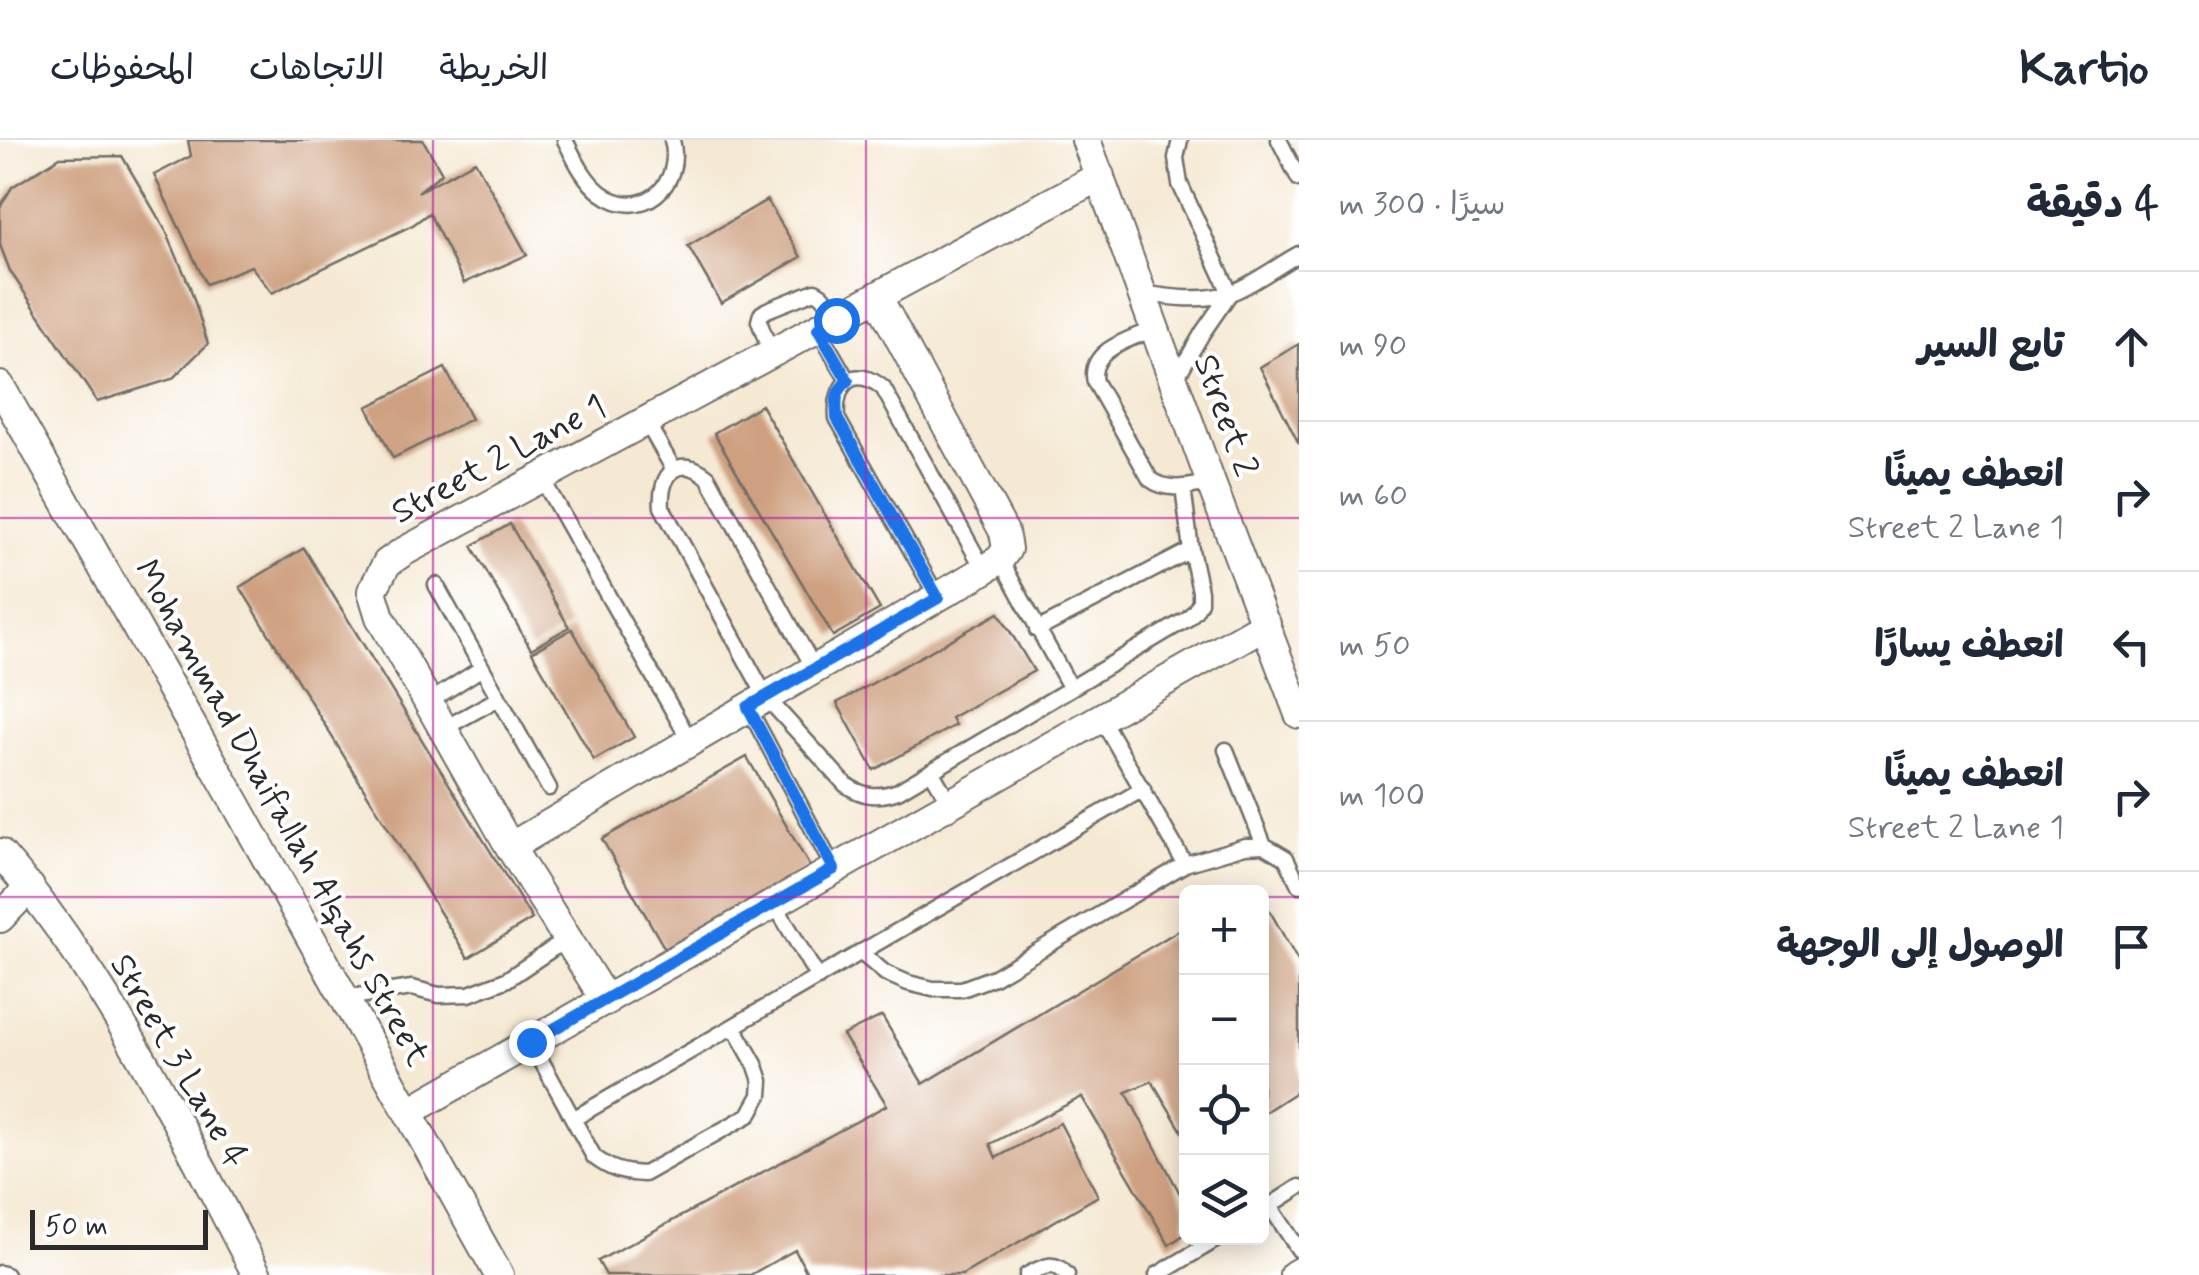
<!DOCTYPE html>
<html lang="ar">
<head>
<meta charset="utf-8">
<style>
  :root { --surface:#fff; --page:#f6f6f7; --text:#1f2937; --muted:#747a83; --line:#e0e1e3 }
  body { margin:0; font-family:Mynerve,"Playpen Sans Arabic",sans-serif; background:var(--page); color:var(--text); direction:rtl }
  .controls { position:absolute; right:30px; bottom:30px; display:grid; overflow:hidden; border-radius:15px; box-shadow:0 5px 25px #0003 }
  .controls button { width:90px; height:90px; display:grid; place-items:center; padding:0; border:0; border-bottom:2px solid var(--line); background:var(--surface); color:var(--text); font:50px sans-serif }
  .scale { position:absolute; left:30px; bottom:25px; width:178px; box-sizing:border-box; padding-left:10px; border:5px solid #2b2b2b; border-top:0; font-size:28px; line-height:35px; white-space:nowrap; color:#2b2b2b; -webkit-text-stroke:8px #fff; paint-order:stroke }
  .stop { position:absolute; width:30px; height:30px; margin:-22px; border:8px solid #1a73e8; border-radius:50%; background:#fff }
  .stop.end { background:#1a73e8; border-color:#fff; box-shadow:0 2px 10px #0008 }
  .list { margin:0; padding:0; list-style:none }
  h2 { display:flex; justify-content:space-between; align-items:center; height:130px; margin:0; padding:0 40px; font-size:42px }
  h2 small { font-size:32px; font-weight:400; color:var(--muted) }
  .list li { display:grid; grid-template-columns:65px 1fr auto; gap:30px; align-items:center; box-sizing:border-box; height:150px; padding:0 40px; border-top:2px solid var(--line) }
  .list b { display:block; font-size:38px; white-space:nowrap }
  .list p { margin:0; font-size:32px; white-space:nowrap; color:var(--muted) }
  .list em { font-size:32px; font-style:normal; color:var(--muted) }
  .icon { flex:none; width:55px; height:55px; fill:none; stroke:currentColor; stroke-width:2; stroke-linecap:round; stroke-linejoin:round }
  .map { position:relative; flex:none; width:1299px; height:1135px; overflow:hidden; direction:ltr }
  header { display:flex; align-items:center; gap:60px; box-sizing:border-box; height:140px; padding:0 50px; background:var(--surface); border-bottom:2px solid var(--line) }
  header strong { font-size:48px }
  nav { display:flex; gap:55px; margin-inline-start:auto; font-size:35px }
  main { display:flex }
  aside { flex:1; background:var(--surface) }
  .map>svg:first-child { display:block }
  .building { fill:#cea080 }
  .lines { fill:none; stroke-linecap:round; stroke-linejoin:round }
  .service-casing { stroke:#726e66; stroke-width:19 }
  .minor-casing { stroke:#726e66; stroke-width:32 }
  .service { stroke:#fff; stroke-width:14 }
  .minor { stroke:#fff; stroke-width:28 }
  .route { stroke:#1a73e8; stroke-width:12 }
  .grid { fill:none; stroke:#b5179e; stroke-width:2.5; stroke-opacity:0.55 }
  .labels { text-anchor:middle; stroke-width:8; stroke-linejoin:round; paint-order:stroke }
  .street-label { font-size:35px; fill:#2b2b2b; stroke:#fff }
</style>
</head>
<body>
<header>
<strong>Kartio</strong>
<nav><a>الخريطة</a><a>الاتجاهات</a><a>المحفوظات</a></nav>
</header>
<main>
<aside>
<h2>4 دقيقة<small>سيرًا · 300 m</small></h2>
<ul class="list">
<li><svg class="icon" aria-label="ahead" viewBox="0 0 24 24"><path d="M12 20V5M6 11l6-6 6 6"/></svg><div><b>تابع السير</b></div><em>90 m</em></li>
<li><svg class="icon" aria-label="right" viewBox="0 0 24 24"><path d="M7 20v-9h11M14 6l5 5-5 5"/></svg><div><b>انعطف يمينًا</b><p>Street 2 Lane 1</p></div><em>60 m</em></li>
<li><svg class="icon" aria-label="left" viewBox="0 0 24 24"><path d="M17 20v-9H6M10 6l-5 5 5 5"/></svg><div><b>انعطف يسارًا</b></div><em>50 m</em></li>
<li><svg class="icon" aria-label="right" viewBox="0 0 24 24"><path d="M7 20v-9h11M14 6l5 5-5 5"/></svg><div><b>انعطف يمينًا</b><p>Street 2 Lane 1</p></div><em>100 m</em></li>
<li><svg class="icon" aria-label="arrive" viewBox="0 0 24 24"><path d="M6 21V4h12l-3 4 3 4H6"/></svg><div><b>الوصول إلى الوجهة</b></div></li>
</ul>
</aside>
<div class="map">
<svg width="1299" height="1135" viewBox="0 0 1299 1135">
  <rect width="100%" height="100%" fill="#fff"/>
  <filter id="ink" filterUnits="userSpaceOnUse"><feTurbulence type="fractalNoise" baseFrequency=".01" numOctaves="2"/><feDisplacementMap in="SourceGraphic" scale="20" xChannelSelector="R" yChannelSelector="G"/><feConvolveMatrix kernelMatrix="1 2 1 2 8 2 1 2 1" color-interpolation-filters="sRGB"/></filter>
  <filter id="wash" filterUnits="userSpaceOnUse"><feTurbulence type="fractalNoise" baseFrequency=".0048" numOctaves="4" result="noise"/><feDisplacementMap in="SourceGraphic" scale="40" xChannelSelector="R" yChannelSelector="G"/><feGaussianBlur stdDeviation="2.25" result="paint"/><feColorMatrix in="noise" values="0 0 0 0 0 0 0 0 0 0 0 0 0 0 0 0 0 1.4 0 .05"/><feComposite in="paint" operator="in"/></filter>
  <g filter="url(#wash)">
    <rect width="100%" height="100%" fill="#f5e9d4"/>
    <g id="blocks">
      <path class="building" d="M 188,0 L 423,0 L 442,33 L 418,52 L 475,21 L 527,115 L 464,143 L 429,73 L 413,85 L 272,153 L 251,126 L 206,144 L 154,35 L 191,16 Z
        M 122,16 L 166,91 L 190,147 L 208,204 L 172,239 L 97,262 L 10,131 L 0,105 L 0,67 L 12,47 L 60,17 Z
        M 767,60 L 801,117 L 721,163 L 688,106 Z
        M 1299,204 L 1299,304 L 1260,227 Z
        M 445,228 L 471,279 L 393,318 L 367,267 Z
        M 761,265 L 880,469 L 833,496 L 714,293 Z
        M 510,384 L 569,487 L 531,509 L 472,406 Z
        M 304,408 L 532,779 L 468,818 L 240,447 Z
        M 999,473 L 1034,531 L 951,578 L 955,585 L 874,630 L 837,563 Z
        M 572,489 L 634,597 L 594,620 L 532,512 Z
        M 747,617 L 810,727 L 665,809 L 602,699 Z
        M 1262,757 L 1299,823 L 1299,950 L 1262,974 Z
        M 1186,786 L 1186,998 L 1152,941 L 1126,952 L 1186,1065 L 1186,1093 L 1169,1105 L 1082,957 L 990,1004 L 996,1018 L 1060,983 L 1098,1056 L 962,1135 L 808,1135 L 795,1110 L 750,1135 L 606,1135 L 598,1121 L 887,965 L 843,895 L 882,876 L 923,944 Z"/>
    </g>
  </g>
  <g filter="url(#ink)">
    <use href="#blocks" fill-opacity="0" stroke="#726e66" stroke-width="2.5"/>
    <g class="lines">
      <g class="service-casing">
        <path id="service" d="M 565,0 C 574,18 584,40 601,53 C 641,83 684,45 672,0
          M 1180,0 L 1176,18 L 1180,44 L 1230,153
          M 1279,0 L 1299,39
          M 1143,153 C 1171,158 1202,162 1230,153 C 1249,147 1280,124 1299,114
          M 1156,188 C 1132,199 1087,209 1095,242 L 1150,339 C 1169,353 1189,346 1211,343
          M 818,189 L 848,241
          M 771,214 L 759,181 L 761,174 L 767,170 L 815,151 C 827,156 830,168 836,179
          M 1175,240 L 1203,192 L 1230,153
          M 646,281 L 674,330
          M 541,337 L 690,601
          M 1000,419 L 1070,547
          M 436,445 L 549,648
          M 938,458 L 837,278 C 834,244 853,224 883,248 L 984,430
          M 1037,490 L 1191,410
          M 814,528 L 708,337 C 679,313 659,334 662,367 L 766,557 L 846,645 C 864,657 878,658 898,651 L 1187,479 L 1195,471 L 1200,462 L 1200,451 L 1191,410 L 1183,347
          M 427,563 L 482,528
          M 748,567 L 834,729
          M 1101,578 L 1185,724
          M 443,589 L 499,558
          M 1226,610 L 1264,705
          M 931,631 L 950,663
          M 774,763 L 818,838
          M 860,812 L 885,833 L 908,843 L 933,849 L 962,849 L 994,837 L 1185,724 L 1245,706 L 1264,705 L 1286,718 L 1299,745
          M 344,858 L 412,848 L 439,855 L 469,854 L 506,840 L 567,799
          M 531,902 L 594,1017 C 611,1030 623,1033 644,1034 L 749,975 L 760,955 L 761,941 L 756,926 L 734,887
          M 573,979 L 1143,649
          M 1270,1066 L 1299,1110
          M 1262,1071 L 1299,1047
          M 0,1133 L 6,1135
          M 1027,1135 C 1043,1127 1054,1119 1067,1135
          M 1157,1135 L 1219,1098"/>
      </g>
      <g class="minor-casing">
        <path id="minor" d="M 1086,0 L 1211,343 L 1299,574
          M 0,246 L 235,662 L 499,1135
          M 510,707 L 984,430 L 1000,419 L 1007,409 L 1004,392 L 877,156
          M 0,713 C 107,835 182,992 257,1135
          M 0,778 L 30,747
          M 606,861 L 510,707 L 380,477 L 372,451 L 387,423 L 403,412 L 1100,36
          M 408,972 L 1266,484
          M 1294,1135 L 1299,1132"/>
      </g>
      <use href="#service" class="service"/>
      <use href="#minor" class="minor"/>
    </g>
  </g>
  <g class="lines" filter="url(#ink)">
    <path class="route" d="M 531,902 L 834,729 L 748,567 L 938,458 L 837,278 C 836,261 834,252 848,241 L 818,189 L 836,180"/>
  </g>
  <path class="grid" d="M 433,0 L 433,1135M 866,0 L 866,1135M 0,378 L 1299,378M 0,757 L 1186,757M 1262,757 L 1299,757"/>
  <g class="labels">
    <g class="street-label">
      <text transform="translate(1227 275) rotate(70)" y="12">Street 2</text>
      <text transform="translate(498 318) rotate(-28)" y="12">Street 2 Lane 1</text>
      <text transform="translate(283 672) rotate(61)" y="12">Mohammad Dhaifallah Alqahs Street</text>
      <text transform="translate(180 920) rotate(60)" y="12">Street 3 Lane 4</text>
    </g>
  </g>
</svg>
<div class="controls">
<button>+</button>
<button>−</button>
<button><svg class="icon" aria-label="locate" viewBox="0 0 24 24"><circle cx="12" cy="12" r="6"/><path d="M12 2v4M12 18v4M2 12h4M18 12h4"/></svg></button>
<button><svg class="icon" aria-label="layers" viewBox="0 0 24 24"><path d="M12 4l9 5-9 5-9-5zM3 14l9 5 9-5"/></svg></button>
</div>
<div class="scale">50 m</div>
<div class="stop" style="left:836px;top:180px"></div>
<div class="stop end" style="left:531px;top:902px"></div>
</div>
</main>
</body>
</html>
